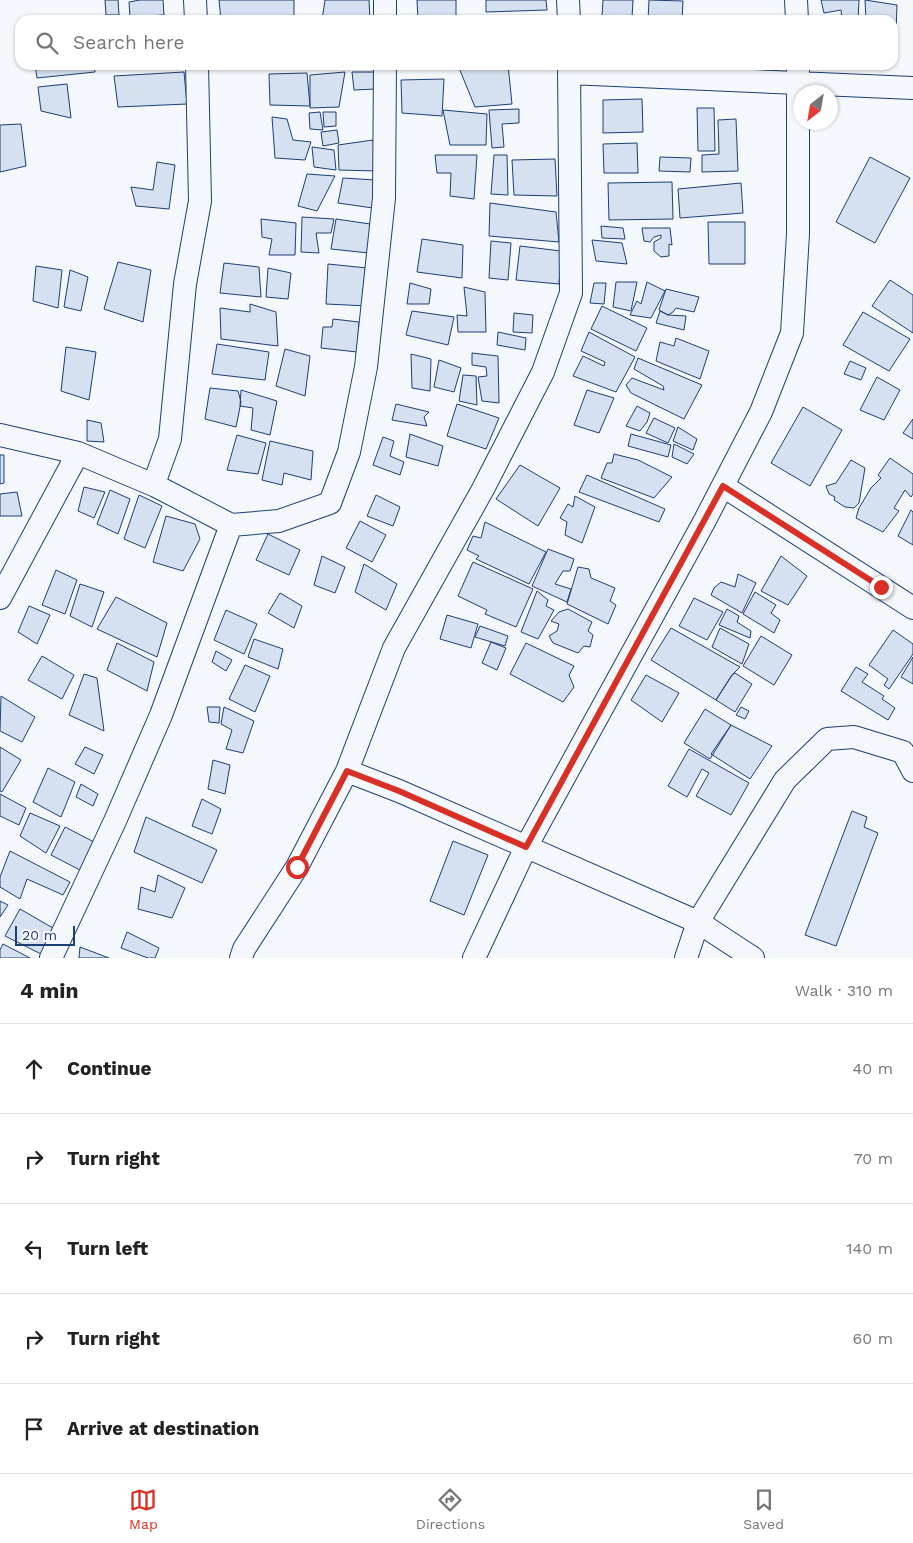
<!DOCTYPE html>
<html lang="en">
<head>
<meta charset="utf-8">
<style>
  :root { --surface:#fff; --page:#f6f6f6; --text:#222; --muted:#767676; --line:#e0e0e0; --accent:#d93025 }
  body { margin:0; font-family:"Work Sans",sans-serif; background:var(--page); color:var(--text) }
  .compass { position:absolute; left:793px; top:85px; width:45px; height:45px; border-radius:50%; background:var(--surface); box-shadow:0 1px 4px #0004; rotate:211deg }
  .scale { position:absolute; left:15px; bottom:12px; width:60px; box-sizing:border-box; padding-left:5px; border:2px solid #1d3f73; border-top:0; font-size:14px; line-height:18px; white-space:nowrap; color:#1d3f73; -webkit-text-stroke:4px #f4f7fb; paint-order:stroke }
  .stop { position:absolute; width:15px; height:15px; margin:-11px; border:4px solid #d93025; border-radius:50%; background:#fff }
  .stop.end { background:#d93025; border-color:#fff; box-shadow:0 1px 5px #0008 }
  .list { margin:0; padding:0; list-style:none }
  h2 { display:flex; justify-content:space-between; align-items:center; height:65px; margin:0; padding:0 20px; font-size:21px }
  h2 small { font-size:16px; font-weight:400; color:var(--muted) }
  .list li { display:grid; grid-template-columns:32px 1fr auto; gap:15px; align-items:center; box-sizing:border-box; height:90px; padding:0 20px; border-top:1px solid var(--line) }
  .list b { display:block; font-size:19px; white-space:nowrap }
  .list em { font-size:16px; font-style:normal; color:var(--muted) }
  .icon { flex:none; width:28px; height:28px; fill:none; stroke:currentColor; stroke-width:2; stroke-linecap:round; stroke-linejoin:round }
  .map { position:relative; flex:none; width:913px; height:958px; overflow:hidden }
  .search { position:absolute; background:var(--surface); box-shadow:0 1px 4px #0004; left:15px; right:15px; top:15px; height:55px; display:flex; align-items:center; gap:12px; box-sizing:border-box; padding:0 18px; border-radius:15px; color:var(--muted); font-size:19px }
  .sheet { height:515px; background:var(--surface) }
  nav { display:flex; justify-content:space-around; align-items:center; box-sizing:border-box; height:70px; border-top:1px solid var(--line); background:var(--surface); font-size:14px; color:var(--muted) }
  nav a { display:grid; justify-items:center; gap:2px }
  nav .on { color:var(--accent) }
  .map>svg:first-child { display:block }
  .building { fill:#d5e0f0; stroke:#1d3f73 }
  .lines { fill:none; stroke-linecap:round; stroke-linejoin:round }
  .minor-casing { stroke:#1d3f73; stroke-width:24 }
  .minor { stroke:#f4f7fb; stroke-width:22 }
  .route { stroke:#d93025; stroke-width:6 }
</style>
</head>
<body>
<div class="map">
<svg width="913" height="958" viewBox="0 0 913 958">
  <rect width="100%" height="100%" fill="#f4f7fb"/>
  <path class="building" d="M 105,0 L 118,0 L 119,15 L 106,15 Z
    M 140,0 L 163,0 L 164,15 L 130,17 L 129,2 Z
    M 219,0 L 294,0 L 294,20 L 221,20 Z
    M 325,0 L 369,0 L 370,20 L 322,20 Z
    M 417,0 L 456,0 L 456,20 L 418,20 Z
    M 486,0 L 546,0 L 547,10 L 486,12 Z
    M 603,0 L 633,0 L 632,18 L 602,16 Z
    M 649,0 L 683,1 L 682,20 L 648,20 Z
    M 821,0 L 859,0 L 858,20 L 842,20 L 841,10 L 824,13 Z
    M 865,0 L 897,5 L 895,59 L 893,59 L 893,20 L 866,20 Z
    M 35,65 L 94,65 L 95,72 L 37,78 Z
    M 487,65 L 508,65 L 512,104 L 475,107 L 459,68 Z
    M 184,72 L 187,104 L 118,107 L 114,76 Z
    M 345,72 L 339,107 L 310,108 L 310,75 Z
    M 352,72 L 376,72 L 376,89 L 354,90 Z
    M 307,73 L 310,106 L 270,105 L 269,74 Z
    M 444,79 L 442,116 L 402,113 L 401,80 Z
    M 67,84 L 71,118 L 41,111 L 38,87 Z
    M 642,99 L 643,132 L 603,133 L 603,100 Z
    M 697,108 L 714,108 L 715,151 L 698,151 Z
    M 519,109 L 519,123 L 502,124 L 504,147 L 492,148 L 489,110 Z
    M 443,110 L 487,114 L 486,145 L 450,145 Z
    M 320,112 L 323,130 L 310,129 L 309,113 Z
    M 323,112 L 336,112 L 336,126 L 324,127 Z
    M 272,117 L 287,119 L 293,140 L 311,142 L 305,160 L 275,158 Z
    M 736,119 L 738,171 L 702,172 L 702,155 L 719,154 L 718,120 Z
    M 21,124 L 26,166 L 0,172 L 0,125 Z
    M 337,130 L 339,143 L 323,146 L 321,132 Z
    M 373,140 L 377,171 L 339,170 L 338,145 Z
    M 637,143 L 638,173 L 604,173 L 603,144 Z
    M 312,147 L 334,150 L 336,170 L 314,167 Z
    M 435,155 L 477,155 L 474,199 L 450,196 L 451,173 L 437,173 Z
    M 494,155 L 507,155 L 508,195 L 491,194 Z
    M 660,157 L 691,158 L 690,172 L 659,171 Z
    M 870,157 L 910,178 L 875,243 L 836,222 Z
    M 555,159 L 557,196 L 514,195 L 512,160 Z
    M 157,162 L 175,165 L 169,209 L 136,206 L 131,187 L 153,190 Z
    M 307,174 L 335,176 L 317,211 L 298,206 Z
    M 343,178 L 375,180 L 373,208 L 338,203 Z
    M 672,182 L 673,219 L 609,220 L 608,183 Z
    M 741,183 L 743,213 L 680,218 L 678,189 Z
    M 490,203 L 556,212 L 559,242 L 489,236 Z
    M 302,217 L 334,219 L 331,233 L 316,233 L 319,253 L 301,252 Z
    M 261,219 L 296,223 L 295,255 L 269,255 L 272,239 L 262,237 Z
    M 336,219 L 370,224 L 369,253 L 331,249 Z
    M 708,222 L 745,222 L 745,264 L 709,264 Z
    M 601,226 L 623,228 L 625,239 L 602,238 Z
    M 642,228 L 670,228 L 672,245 L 669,244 L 669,256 L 661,257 L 654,251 L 654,242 L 661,238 L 661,235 L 654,237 L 650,242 L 644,241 Z
    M 422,239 L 463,245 L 462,278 L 417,272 Z
    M 592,240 L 622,243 L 627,264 L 596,261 Z
    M 491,241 L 511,243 L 508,280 L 489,278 Z
    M 520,246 L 561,251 L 559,284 L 516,280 Z
    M 118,262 L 151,270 L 143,322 L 104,309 Z
    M 224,263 L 259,267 L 261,297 L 220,293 Z
    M 328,264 L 367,268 L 368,306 L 326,304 Z
    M 36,266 L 62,270 L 58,308 L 33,301 Z
    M 268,268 L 291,273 L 288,299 L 266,297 Z
    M 70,270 L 88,277 L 81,311 L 64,307 Z
    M 890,280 L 913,295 L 913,333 L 872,306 Z
    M 616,282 L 637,282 L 631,311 L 613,307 Z
    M 647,282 L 665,291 L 651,318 L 630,315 L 637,301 L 641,304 Z
    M 410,283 L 431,289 L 429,304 L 407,304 Z
    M 594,283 L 606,283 L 604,304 L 590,303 Z
    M 464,287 L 485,292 L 486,332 L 458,332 L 457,315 L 467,316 Z
    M 666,289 L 699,297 L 694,312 L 676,308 L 673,312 L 668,315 L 659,310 Z
    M 250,304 L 276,312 L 278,346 L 221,339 L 220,308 L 250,312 Z
    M 602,306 L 647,328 L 636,351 L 591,329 Z
    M 412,311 L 454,317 L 448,345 L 406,335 Z
    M 660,311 L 668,315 L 686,316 L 684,330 L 656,323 Z
    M 863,312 L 910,339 L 889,371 L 843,345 Z
    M 514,313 L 533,315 L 532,333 L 513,332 Z
    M 333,319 L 359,322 L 357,352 L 321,348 L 323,327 L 332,327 Z
    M 498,332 L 526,338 L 525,350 L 497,345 Z
    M 589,332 L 635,357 L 616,392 L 573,376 L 583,356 L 604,366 L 605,362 L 581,351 Z
    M 676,338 L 709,351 L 700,379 L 656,361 L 660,342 L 674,346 Z
    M 217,344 L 269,352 L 265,380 L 212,374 Z
    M 66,347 L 96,352 L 89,400 L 61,391 Z
    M 285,349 L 310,356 L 305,396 L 276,386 Z
    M 472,353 L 498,356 L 499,403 L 482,401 L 478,377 L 487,376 L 486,367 L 472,365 Z
    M 411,354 L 431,359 L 430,391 L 412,388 Z
    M 638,358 L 702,385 L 684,419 L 631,393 L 626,385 L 632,378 L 664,390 L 663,386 L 634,369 Z
    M 439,360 L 461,368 L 454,392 L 434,387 Z
    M 850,361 L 866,368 L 861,380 L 844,374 Z
    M 463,375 L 476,376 L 477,405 L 459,401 Z
    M 877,377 L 900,390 L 884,420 L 860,410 Z
    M 210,388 L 238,391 L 241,402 L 236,427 L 205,419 Z
    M 241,390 L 277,401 L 270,435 L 251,430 L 253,408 L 240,406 Z
    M 587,390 L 614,398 L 599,433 L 574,425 Z
    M 396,404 L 429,412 L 424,417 L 427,426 L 392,420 Z
    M 457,404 L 499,418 L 486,449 L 447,436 Z
    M 637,406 L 650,413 L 647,422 L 640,431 L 626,426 Z
    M 803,407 L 842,430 L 810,486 L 771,463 Z
    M 654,418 L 675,428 L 668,443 L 646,433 Z
    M 913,419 L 913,439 L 903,433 Z
    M 87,420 L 101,423 L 104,442 L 87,441 Z
    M 678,427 L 697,439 L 693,450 L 673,441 Z
    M 410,434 L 443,446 L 438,466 L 406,457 Z
    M 631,434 L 671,445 L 668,457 L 628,446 Z
    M 237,435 L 266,443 L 258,474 L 227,470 Z
    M 383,437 L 394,441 L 390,456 L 404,462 L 400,475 L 373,465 Z
    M 270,441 L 313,451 L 311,480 L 284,473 L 282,485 L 262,480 Z
    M 674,444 L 694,454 L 687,464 L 672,457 Z
    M 614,454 L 638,460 L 672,477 L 654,498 L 601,478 L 607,463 L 612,463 Z
    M 0,455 L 4,455 L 4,483 L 0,484 Z
    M 890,458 L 913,474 L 913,494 L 911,497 L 905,490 L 894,508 L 899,511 L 883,532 L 856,518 L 859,508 L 871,488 L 881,478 L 878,475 Z
    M 851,460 L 865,468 L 859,503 L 854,508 L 845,507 L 834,500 L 835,497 L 829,494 L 826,486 L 836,483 Z
    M 520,465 L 560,488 L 538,526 L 496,499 Z
    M 587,475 L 665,509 L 659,522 L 579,492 Z
    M 84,487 L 105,492 L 94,518 L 78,511 Z
    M 110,490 L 130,499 L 118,534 L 97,524 Z
    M 17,492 L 22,516 L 0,516 L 0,494 Z
    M 139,495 L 162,506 L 145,548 L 124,539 Z
    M 376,495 L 400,507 L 393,526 L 367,516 Z
    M 575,496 L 595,507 L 582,543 L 565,535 L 567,522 L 560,518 L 568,504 L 573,507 Z
    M 911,510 L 913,512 L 913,545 L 898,536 Z
    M 166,516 L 195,524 L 200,539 L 183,571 L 153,562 Z
    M 360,521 L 386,535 L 372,562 L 346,548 Z
    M 485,522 L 546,552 L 529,584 L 476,559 L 479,556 L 467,550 L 473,536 L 481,538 Z
    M 268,534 L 300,550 L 289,575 L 256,560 Z
    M 548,549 L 574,559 L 570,571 L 563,571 L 555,584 L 571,589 L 567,602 L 532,586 Z
    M 322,556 L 345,567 L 335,593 L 314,585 Z
    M 781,556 L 807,576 L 788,605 L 761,591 Z
    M 473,562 L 533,589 L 516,627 L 485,614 L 487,610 L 458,596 Z
    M 364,564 L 397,584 L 386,610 L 355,592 Z
    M 578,567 L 589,569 L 591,578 L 615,588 L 610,601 L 616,605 L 608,624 L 567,604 Z
    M 56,570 L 77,580 L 65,614 L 42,605 Z
    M 738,574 L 756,583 L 742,613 L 711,595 L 714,588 L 721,582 L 735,587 Z
    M 80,584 L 104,592 L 92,627 L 70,616 Z
    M 537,591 L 548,600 L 546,606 L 554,610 L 538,639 L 521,632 Z
    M 755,592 L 776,605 L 771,613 L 780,620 L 774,633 L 743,614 Z
    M 280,593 L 302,606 L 294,628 L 268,613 Z
    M 116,597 L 167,623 L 157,657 L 97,629 Z
    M 694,598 L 723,612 L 707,640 L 679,626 Z
    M 29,606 L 50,615 L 37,644 L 18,632 Z
    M 568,609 L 592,622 L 588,631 L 593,635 L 590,647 L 584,646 L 578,653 L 553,643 L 549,636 L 557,631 L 559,624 L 551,621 L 559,612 Z
    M 727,609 L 739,616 L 737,622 L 751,631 L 750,638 L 719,625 Z
    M 226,610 L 257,624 L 244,654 L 214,640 Z
    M 447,615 L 478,624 L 471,648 L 440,639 Z
    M 480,626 L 508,636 L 505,646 L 475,637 Z
    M 671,628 L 740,667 L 732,675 L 716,700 L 651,660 Z
    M 720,628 L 749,644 L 742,664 L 712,647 Z
    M 893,630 L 913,644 L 913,654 L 889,689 L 884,685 L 888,679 L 869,665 Z
    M 761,636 L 792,655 L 774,685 L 743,666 Z
    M 254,639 L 283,649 L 278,669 L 248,657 Z
    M 491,642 L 506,648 L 497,670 L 482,663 Z
    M 117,643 L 154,662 L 147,691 L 107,670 Z
    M 526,643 L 574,666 L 569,675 L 574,687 L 563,702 L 510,674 Z
    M 216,651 L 232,660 L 226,671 L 212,662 Z
    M 42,656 L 74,675 L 62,699 L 28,680 Z
    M 913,657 L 913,684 L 901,677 Z
    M 245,665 L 270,676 L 255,712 L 229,699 Z
    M 856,667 L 868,674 L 862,682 L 884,696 L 882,699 L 895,708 L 888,720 L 841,691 Z
    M 735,673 L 752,684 L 735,712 L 716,700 L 732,675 Z
    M 84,674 L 97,678 L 104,731 L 69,715 Z
    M 646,675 L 679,693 L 662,722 L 631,700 Z
    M 1,696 L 35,717 L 22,742 L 0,731 Z
    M 207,707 L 220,707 L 219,723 L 209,722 Z
    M 224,707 L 254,721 L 243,753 L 226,749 L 232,730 L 221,724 Z
    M 741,707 L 749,711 L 745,719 L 736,715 Z
    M 705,709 L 731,725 L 710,759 L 684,743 Z
    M 731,725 L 772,746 L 750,779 L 711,754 Z
    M 0,747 L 21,760 L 2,792 L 0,791 Z
    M 85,747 L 103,755 L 94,774 L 75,764 Z
    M 689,749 L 749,783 L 731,815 L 696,796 L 709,773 L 702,769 L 687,797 L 668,786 Z
    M 213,760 L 230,765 L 225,794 L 208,789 Z
    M 48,768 L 75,782 L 61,817 L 33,802 Z
    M 81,784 L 98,794 L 93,806 L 76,797 Z
    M 0,794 L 26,808 L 19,825 L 0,816 Z
    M 202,799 L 221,809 L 212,834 L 192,826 Z
    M 852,811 L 867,817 L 864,827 L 878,833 L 836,946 L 805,935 Z
    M 30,813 L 60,826 L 46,853 L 20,836 Z
    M 146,817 L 217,850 L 202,883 L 134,852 Z
    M 65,827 L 94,842 L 80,870 L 51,855 Z
    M 453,841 L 488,855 L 464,915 L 430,901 Z
    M 10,851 L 70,882 L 63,895 L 27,879 L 20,899 L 0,887 L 0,877 Z
    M 158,875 L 185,888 L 172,918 L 138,909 L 141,887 L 155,892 Z
    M 0,901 L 8,905 L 0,917 Z
    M 20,909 L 53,928 L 41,954 L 5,936 Z
    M 127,932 L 159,948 L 155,958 L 148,958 L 121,948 Z
    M 3,944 L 30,958 L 0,958 L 0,950 Z
    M 80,947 L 109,958 L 79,958 Z"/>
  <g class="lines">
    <g class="minor-casing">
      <path id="minor" d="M 195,0 L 196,20
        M 568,0 L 569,20
        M 796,0 L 797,20
        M 385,20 L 385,0
        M 569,73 L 913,88
        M 0,435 L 78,453
        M 723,486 L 913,608
        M 231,525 L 279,521 L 330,503 L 349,452 L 366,367 L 384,198 L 385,65
        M 0,598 L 78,453 L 156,486
        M 347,771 L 399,791 L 698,922 L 753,958
        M 51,958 L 115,821 L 161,715 L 231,525 L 156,486 L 156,478 L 170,439 L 185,284 L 200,201 L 197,65
        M 241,958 L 244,949 L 297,867 L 347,771 L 394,648 L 483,489 L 543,372 L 571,293 L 569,65
        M 474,958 L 526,847 L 704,522 L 761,412 L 792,333 L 798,234 L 798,65
        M 686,958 L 698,922 L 785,780 L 827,739 L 854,737 L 903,752 L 913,771"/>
    </g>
    <use href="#minor" class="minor"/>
  </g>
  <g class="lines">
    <path class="route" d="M 297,867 L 347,771 L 399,791 L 526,847 L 723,486 L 881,587"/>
  </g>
</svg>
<svg class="compass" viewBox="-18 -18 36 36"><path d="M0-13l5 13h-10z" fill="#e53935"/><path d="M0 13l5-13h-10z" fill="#767676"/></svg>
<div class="scale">20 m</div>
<div class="stop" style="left:297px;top:867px"></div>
<div class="stop end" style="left:881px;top:587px"></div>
<div class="search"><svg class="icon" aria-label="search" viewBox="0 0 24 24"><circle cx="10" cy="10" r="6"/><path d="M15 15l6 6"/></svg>Search here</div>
</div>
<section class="sheet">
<h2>4 min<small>Walk · 310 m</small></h2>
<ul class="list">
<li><svg class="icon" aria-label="ahead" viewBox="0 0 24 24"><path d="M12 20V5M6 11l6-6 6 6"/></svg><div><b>Continue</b></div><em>40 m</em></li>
<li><svg class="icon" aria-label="right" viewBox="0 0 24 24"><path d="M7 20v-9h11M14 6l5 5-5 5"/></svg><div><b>Turn right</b></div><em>70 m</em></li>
<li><svg class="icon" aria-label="left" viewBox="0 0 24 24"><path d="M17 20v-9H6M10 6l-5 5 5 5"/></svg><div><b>Turn left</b></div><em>140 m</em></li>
<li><svg class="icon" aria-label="right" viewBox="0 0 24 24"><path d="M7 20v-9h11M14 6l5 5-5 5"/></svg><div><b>Turn right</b></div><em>60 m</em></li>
<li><svg class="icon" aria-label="arrive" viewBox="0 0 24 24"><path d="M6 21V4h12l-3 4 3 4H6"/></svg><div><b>Arrive at destination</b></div></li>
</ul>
</section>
<nav>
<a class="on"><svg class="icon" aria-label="map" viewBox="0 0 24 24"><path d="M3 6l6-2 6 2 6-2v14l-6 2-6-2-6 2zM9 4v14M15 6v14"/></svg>Map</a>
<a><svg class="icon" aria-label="directions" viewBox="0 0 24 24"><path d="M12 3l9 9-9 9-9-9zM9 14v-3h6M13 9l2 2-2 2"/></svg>Directions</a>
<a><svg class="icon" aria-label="saved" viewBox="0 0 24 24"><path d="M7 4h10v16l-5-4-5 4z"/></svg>Saved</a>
</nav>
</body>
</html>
